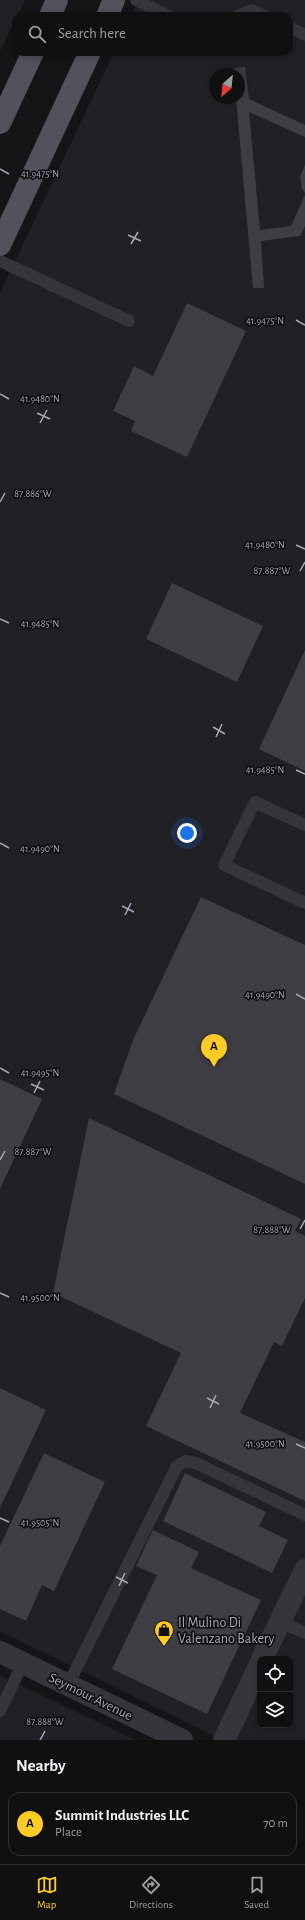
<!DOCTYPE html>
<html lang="en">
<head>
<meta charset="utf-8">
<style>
  :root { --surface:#101011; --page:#1e1e1f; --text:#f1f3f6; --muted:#9c9d9f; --line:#303031; --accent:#ffcb24 }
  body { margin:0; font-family:"Alegreya Sans",sans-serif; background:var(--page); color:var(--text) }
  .controls { position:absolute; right:12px; bottom:12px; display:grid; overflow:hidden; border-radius:8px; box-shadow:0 2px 6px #0003 }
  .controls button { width:36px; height:36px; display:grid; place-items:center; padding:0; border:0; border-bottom:1px solid var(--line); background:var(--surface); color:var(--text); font:20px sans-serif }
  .compass { position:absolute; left:209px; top:68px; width:36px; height:36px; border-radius:50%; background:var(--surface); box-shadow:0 2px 6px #0003; rotate:207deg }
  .you { position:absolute; left:187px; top:833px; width:14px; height:14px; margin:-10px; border:3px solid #fff; border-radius:50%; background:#1a73e8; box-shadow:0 0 0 6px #1a73e833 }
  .badge { display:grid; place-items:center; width:26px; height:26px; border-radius:50%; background:var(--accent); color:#111; font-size:13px; font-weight:700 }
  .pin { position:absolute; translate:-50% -33px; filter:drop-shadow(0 1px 2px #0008) }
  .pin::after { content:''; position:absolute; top:21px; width:14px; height:12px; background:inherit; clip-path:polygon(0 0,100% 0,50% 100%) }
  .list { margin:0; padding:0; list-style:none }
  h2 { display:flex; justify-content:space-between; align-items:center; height:52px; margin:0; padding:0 16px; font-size:17px }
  h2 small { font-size:13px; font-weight:400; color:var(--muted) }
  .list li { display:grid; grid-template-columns:26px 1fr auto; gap:12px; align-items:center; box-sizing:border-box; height:64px; margin:0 8px 8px; padding:0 8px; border:1px solid var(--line); border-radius:12px }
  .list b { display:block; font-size:15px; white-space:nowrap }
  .list p { margin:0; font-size:13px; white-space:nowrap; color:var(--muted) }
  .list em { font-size:13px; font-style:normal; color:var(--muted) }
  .icon { flex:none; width:22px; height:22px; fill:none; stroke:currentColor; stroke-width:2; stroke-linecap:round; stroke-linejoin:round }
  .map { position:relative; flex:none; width:305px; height:1740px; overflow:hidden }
  .search { position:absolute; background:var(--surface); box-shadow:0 2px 6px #0003; left:12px; right:12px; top:12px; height:44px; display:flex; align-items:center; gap:10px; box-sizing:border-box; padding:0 14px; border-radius:12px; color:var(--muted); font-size:15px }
  .sheet { height:124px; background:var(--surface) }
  nav { display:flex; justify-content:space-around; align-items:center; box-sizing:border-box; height:56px; border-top:1px solid var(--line); background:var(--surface); font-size:11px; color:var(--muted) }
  nav a { display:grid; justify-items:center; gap:2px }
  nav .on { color:var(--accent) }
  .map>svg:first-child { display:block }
  .built { fill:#212024; fill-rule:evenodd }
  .building { fill:#3e3e44 }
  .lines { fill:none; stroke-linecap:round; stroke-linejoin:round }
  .lane { stroke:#35363c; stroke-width:12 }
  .street { stroke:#35363c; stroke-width:22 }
  .primary { stroke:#51525b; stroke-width:22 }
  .ticks { fill:none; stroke:#a5a9b8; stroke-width:1.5 }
  .labels { text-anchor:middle; stroke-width:3.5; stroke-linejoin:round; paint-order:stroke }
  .poi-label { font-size:14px; fill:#a5a9b8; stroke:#101012; text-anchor:start }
  .street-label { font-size:14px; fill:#a5a9b8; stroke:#101012 }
  .ticks-label { font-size:10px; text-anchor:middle; fill:#a5a9b8; stroke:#101012; stroke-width:3.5; stroke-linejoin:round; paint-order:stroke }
</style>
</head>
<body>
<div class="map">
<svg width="305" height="1740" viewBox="0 0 305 1740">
  <rect width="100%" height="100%" fill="#151517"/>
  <path class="built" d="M 0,0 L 25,0 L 0,51 Z
    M 138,0 L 305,0 L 305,1740 L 222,1740 L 0,1631 L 0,293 L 114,52 L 289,52 L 289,16 L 131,16 ZM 215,74 L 239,74 L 239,98 L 215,98 ZM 260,1659 L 290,1659 L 290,1725 L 260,1725 Z
    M 0,1675 L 135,1740 L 0,1740 Z"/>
  <path class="building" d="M 245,67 L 249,99 L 305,125 L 305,137 L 249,112 L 260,230 L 291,226 L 305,195 L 305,226 L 300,236 L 261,241 L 264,288 L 253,288 L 236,98 L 239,98 L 239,74 L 234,74 L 233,68 Z
    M 305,165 L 305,193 L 302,189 L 300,176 Z
    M 187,303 L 246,331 L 187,457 L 131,431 L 135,421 L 113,411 L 134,366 L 153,376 Z
    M 172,583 L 263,626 L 237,682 L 146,639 Z
    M 305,650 L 305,771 L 259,749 Z
    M 201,897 L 305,945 L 305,1184 L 114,1094 L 133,1040 Z
    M 0,1079 L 42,1099 L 0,1189 Z
    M 89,1118 L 301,1219 L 295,1231 L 305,1236 L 305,1298 L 282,1346 L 274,1342 L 240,1413 L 305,1442 L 305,1501 L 146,1426 L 181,1353 L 53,1293 Z
    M 0,1388 L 46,1410 L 0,1508 Z
    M 44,1453 L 105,1482 L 54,1591 L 42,1585 L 26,1621 L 0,1609 L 0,1546 Z
    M 185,1473 L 266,1512 L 259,1526 L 288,1540 L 272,1573 L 163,1521 Z
    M 153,1530 L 199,1552 L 191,1568 L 261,1600 L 207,1714 L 112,1669 L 157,1575 L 136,1566 Z"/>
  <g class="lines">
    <path class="lane" d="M 136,0 L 168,16
      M 238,16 L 251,10 L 265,16
      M 289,27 L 305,35
      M 0,261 L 129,321
      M 305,825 L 255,802 L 224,865 L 305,903
      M 280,1622 L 305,1633
      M 68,1685 L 177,1466 L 186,1461 L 196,1463 L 305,1515
      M 0,1711 L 23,1663"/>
    <path class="street" d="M 0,1652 L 182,1740
      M 262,1659 L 305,1570
      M 224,1740 L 260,1664"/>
    <path class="primary" d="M 50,16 L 57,0
      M 107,16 L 114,0
      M 0,123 L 33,52
      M 0,245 L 90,52"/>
  </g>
  <path class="ticks" d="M 0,169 L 9,174M 128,235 L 141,241M 131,244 L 138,232M 296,320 L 305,325M 0,394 L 9,399M 37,413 L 50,419M 40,423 L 47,410M 0,502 L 5,493M 296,545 L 305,549M 300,571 L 305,562M 0,619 L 9,623M 213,727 L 225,734M 216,737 L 222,724M 296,770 L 305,774M 0,843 L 9,848M 122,906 L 134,912M 125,915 L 131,903M 296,994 L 305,999M 0,1068 L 9,1073M 31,1084 L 44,1090M 34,1093 L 40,1081M 0,1160 L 5,1151M 300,1229 L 305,1220M 0,1293 L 9,1297M 207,1398 L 219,1404M 210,1408 L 216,1395M 296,1444 L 305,1448M 0,1518 L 9,1522M 116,1577 L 128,1583M 119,1586 L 125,1573M 40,1740 L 45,1731"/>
  <defs>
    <g id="shop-pin" transform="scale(1)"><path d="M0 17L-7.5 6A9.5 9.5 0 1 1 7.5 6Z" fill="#ffcb24" stroke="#101012"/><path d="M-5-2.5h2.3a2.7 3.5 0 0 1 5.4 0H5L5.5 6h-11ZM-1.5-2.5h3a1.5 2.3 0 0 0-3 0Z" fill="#111"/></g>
  </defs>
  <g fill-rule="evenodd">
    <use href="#shop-pin" x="164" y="1630"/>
  </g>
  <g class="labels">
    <g class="poi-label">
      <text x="178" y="1627">Il Mulino Di<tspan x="178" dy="16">Valenzano Bakery</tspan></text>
    </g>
    <g class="street-label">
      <text transform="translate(91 1696) rotate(26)" y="5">Seymour Avenue</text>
    </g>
  </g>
  <g class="ticks-label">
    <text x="40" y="177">41.9475°N</text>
    <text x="265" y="324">41.9475°N</text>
    <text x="40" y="402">41.9480°N</text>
    <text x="33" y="497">87.886°W</text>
    <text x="265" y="548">41.9480°N</text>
    <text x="272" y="574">87.887°W</text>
    <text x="40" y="627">41.9485°N</text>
    <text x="265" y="773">41.9485°N</text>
    <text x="40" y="852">41.9490°N</text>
    <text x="265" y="998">41.9490°N</text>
    <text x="40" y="1076">41.9495°N</text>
    <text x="33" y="1155">87.887°W</text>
    <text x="272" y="1233">87.888°W</text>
    <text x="40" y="1301">41.9500°N</text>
    <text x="265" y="1447">41.9500°N</text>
    <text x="40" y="1526">41.9505°N</text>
    <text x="45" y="1725">87.888°W</text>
  </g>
</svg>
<div class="controls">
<button><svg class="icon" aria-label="locate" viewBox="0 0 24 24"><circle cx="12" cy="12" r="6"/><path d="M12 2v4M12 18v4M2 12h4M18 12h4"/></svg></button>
<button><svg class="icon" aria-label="layers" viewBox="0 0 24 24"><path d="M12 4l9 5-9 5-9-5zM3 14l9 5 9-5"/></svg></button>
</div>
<svg class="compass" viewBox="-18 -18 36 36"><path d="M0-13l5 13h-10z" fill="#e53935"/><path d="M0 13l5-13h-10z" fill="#9c9d9f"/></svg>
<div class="you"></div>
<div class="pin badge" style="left:214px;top:1067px">A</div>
<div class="search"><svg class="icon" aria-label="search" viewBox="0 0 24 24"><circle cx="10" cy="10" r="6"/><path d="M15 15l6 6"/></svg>Search here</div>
</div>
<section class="sheet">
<h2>Nearby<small></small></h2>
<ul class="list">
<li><span class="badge">A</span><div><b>Summit Industries LLC</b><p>Place</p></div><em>70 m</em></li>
</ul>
</section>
<nav>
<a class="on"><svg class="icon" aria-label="map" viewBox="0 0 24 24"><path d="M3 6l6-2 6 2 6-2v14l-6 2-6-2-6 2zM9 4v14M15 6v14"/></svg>Map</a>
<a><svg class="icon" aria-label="directions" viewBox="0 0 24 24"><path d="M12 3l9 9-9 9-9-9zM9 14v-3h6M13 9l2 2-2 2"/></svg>Directions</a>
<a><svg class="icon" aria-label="saved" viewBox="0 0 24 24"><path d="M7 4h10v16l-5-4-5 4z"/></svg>Saved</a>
</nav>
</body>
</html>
